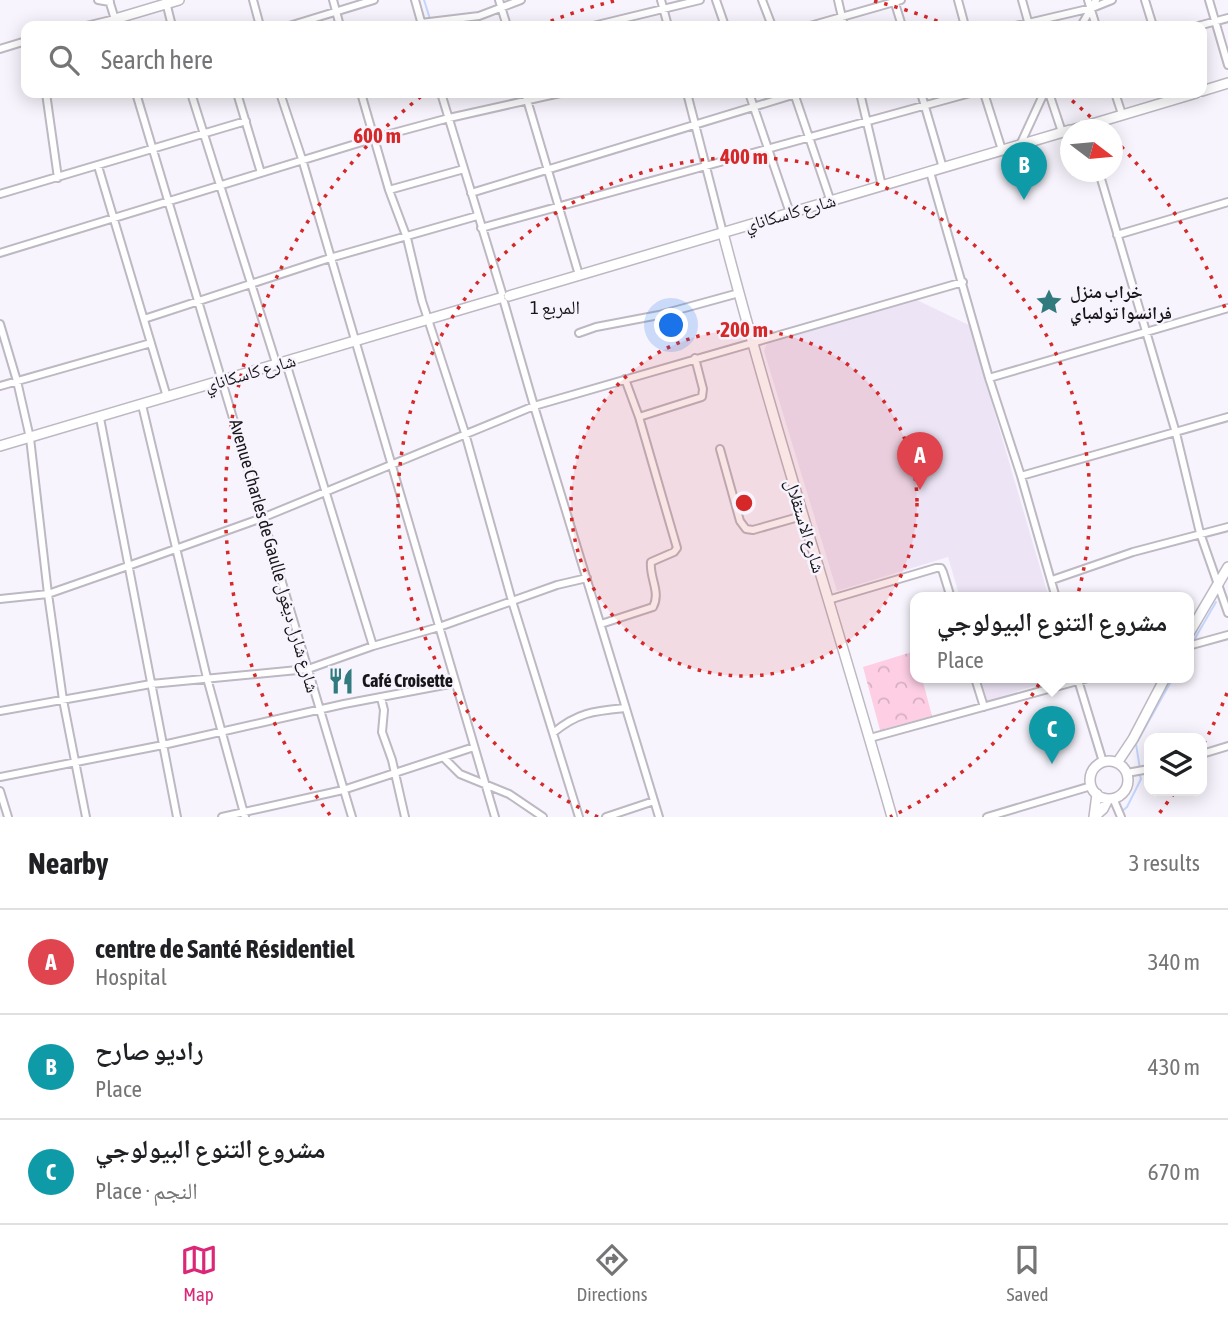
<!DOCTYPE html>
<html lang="en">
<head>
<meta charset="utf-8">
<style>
  :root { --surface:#fff; --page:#f2f2f2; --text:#202124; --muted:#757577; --line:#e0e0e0; --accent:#db2777 }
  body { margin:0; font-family:"Asap Condensed","Noto Naskh Arabic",sans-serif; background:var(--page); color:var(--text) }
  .controls { position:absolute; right:21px; bottom:21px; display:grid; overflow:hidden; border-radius:14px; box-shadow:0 4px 18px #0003 }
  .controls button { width:63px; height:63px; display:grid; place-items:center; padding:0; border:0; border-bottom:2px solid var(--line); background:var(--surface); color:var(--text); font:35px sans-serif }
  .compass { position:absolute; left:1060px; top:119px; width:63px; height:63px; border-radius:50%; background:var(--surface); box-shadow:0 4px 18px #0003; rotate:106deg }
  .you { position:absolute; left:672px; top:326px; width:24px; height:24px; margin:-18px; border:5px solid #fff; border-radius:50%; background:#1a73e8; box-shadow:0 0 0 10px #1a73e833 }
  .badge { display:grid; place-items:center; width:46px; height:46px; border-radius:50%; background:var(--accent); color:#fff; font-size:23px; font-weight:700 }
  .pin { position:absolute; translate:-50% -58px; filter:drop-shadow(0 2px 4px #0008) }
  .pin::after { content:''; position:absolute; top:37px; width:24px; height:21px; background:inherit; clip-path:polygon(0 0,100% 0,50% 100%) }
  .popup { position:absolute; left:910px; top:592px; width:284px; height:91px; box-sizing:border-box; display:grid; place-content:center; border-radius:14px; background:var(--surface); filter:drop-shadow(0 2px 5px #0005); font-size:23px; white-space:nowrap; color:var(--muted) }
  .popup b { font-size:26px; color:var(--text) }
  .popup::after { content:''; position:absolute; left:50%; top:100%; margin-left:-14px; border:14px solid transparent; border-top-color:var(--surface) }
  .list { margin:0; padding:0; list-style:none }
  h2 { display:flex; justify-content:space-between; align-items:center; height:91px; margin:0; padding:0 28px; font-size:30px }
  h2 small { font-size:23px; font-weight:400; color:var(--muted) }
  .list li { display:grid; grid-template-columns:46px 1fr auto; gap:21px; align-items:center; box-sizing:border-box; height:105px; padding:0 28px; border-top:2px solid var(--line) }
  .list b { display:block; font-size:26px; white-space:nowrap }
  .list p { margin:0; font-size:23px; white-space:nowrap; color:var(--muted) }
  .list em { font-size:23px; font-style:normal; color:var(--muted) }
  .icon { flex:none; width:38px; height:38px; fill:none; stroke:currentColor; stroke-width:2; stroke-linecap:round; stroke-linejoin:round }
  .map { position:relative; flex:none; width:1228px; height:817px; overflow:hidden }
  .search { position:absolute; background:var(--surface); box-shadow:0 4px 18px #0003; left:21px; right:21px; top:21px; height:77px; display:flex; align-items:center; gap:18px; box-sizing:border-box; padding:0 24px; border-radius:14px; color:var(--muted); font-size:26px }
  .sheet { height:406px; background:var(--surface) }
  nav { display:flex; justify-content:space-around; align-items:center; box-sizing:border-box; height:98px; border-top:2px solid var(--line); background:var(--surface); font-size:19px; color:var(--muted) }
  nav a { display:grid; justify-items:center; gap:4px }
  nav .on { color:var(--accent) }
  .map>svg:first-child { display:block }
  .built { fill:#ede5f6 }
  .park { fill:url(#park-crowns) }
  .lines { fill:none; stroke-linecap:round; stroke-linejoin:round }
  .stream { stroke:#c3d6fc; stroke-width:2 }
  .street-casing { stroke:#bdb8c2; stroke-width:10 }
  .secondary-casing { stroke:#bdb8c2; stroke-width:12 }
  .street { stroke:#fff; stroke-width:6 }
  .secondary { stroke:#fff; stroke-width:9 }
  .ring { fill:none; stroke:#d62828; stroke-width:3.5; stroke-dasharray:3.5 7 }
  .labels { text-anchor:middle; stroke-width:5; stroke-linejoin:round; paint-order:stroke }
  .street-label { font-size:18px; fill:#18161a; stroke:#f8f4fd }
  .poi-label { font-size:18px; font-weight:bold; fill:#18161a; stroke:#f8f4fd; text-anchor:start }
  .neighbourhood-label { font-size:19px; fill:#18161a; stroke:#f8f4fd }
  .centre { fill:#d62828; stroke:#f8f4fd; stroke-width:3.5 }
  .ring-label { font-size:21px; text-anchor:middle; font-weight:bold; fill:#d62828; stroke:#f8f4fd; stroke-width:5; stroke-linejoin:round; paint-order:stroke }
</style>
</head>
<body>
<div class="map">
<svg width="1228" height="817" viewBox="0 0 1228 817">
  <defs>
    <pattern id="park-crowns" width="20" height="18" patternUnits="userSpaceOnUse" patternTransform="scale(1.75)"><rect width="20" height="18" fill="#fdcee4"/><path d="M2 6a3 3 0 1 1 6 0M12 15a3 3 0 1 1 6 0" fill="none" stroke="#d8b0c3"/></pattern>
  </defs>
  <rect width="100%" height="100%" fill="#f8f4fd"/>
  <path class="built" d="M 917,300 L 969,325 L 1049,598 L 960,598 L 948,557 L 837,591 L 764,351 L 767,343 Z
    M 981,678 L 1059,678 L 987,701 Z"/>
  <path class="park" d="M 915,651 L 916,678 L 922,678 L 932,716 L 880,730 L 863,667 Z"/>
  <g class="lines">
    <path class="stream" d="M 424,0 L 430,19
      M 1194,640 L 1216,602
      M 1140,769 L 1136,744 L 1173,678
      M 1121,812 L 1127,807 L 1141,779 L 1140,775"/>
    <g class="street-casing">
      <path id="street" d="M 98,0 L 110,2
        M 109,0 L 117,26
        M 253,0 L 260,26
        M 333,0 L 340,26
        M 415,0 L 422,25
        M 499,0 L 507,26
        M 661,0 L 668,26
        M 716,0 L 725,26
        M 762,0 L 772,26
        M 838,0 L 844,26
        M 894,0 L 902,26
        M 958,0 L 965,26
        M 1022,0 L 1029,25
        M 1088,0 L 1096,26
        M 1145,0 L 1153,26
        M 1209,0 L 1228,65
        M 166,2 L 172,26
        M 421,23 L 479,16 L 521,0
        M 86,26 L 115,19
        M 289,26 L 374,0
        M 593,26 L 700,0
        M 810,26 L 901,0
        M 1015,26 L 1092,8 L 1112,0
        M 1081,26 L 1096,0
        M 1198,26 L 1228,18
        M 0,49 L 26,41
        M 46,93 L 58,178
        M 136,93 L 352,817
        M 191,93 L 277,366
        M 237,93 L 261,173
        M 280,93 L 302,159 L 495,817
        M 361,93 L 389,190 L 407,238 L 422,301 L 465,433 L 512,601 L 579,817
        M 441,93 L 502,293
        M 525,93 L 579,275
        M 687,93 L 723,233
        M 749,93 L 790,213
        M 794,93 L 831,202
        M 860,93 L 882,186
        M 921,93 L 943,168
        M 984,93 L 1002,150
        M 1049,93 L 1062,132
        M 1115,93 L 1122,114
        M 1020,145 L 1044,93
        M 98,166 L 167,397
        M 930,172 L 989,378 L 1021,476 L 1056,598
        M 1099,172 L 1176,433 L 1200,533 L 1228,613
        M 389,190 L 464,169
        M 471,193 L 799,93
        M 0,194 L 246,121
        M 481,228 L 970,93
        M 1117,235 L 1228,202
        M 0,253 L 375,138 L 449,118 L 560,93
        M 504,302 L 534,406 L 659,817
        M 144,319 L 330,258 L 477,216
        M 0,324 L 17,381 L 30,438 L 48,594 L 63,700 L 86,817
        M 579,333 L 596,327 L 659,315 L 739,293
        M 286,363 L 373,646
        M 989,378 L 1228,308
        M 0,386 L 151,343
        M 142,405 L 207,678 L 245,817
        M 639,417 L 702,397 L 703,389 L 695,358
        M 100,418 L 177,817
        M 720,449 L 740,521 L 746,529 L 753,530 L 802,516
        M 1021,476 L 1228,417
        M 1052,580 L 1133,552 L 1228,527
        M 0,599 L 48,594 L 128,566 L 262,518 L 534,406 L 963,282
        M 828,600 L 936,568 L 941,568 L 943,572 L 951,598
        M 601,624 L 653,607 C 661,592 649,577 651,562 L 674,552 L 677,548 L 639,417 L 625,379
        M 1188,646 L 1228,635
        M 975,678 L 984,707
        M 1078,680 L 1103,762
        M 381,698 L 384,710 L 382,732 L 392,760 L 405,817
        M 0,711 L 151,684 L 308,669 L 373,646 L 439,627 L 557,585 L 587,578
        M 553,733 C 578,712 595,711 626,708
        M 870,738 L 1088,678
        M 1202,754 L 1228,746
        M 444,758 L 460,774 L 509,794 L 543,817
        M 1127,773 L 1149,769
        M 0,777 L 163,745 L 344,704 L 455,683
        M 0,791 L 8,817
        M 1113,798 L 1121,817
        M 222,817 L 343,790 L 474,747
        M 606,817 L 654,801
        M 987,817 L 1091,786"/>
    </g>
    <g class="secondary-casing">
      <path id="secondary" d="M 115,19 L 179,0
        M 1202,91 L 1228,83
        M 1072,130 L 1196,93
        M 723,233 C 774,429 837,622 892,817
        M 509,296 L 1070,130
        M 0,446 L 500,298
        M 1188,635 L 1228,567
        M1090 780a19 19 0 1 1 38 0a19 19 0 1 1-38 0Z
        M 1117,763 L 1133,739 L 1165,678
        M 1094,817 L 1103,809 L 1108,799
        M 1094,817 L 1097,794"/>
    </g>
    <use href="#street" class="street"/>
    <use href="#secondary" class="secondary"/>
  </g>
  <circle cx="744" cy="503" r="173" fill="#d62828" fill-opacity=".12"/>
  <g class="ring">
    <circle cx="744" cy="503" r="173"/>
    <path d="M598 817A346 346 0 1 1 890 817"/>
    <path d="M1227 693A519 519 0 0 1 1202 747M1174 793A519 519 0 0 1 1158 815M330 815A519 519 0 0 1 424 94M541 25A519 519 0 0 1 614 1M874 1A519 519 0 0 1 947 25M1064 94A519 519 0 0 1 1101 127M1114 139A519 519 0 0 1 1227 313"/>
  </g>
  <defs>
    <g id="sight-bare" transform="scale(2.1)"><path d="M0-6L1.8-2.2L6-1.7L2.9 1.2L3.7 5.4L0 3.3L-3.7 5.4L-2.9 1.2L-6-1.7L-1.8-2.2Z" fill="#317b7e" stroke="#f8f4fd" stroke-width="2.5" paint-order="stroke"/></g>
    <g id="restaurant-bare" transform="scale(2.1)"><path d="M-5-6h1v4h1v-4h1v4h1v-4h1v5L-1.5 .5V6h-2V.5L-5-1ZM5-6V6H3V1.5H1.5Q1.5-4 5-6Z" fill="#317b7e" stroke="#f8f4fd" stroke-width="2.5" paint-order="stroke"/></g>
  </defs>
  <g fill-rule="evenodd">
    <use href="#sight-bare" x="1049" y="302"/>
    <use href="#restaurant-bare" x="341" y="681"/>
  </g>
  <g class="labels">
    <g class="street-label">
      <text transform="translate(790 213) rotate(-16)" y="6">شارع كاسكاناي</text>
      <text transform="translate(250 373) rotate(-16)" y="6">شارع كاسكاناي</text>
      <text transform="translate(805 526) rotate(73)" y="6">شارع الاستقلال</text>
      <text transform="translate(274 556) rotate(74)" y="6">Avenue Charles de Gaulle شارع شارل ديغول</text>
    </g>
    <g class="poi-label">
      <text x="1070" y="298">خراب منزل<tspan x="1070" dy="21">فرانسوا تولمباي</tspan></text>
      <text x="362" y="687">Café Croisette</text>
    </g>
    <g class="neighbourhood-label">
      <text x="555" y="314">المربع 1</text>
    </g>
  </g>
  <circle cx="744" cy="503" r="10" class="centre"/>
  <g class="ring-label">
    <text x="377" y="143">600 m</text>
    <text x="744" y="164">400 m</text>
    <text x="744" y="337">200 m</text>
  </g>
</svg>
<div class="controls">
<button><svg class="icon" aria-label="layers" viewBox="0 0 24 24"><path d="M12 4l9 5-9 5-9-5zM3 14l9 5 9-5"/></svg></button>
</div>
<svg class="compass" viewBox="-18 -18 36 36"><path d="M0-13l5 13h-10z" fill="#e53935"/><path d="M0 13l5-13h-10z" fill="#757577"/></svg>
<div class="you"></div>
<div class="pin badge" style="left:920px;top:490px;background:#e0444e">A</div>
<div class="pin badge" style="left:1024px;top:200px;background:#0f9aa8">B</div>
<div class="pin badge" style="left:1052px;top:764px;background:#0f9aa8">C</div>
<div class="popup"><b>مشروع التنوع البيولوجي</b>Place</div>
<div class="search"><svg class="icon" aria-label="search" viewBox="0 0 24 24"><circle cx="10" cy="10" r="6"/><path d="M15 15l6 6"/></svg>Search here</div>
</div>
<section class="sheet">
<h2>Nearby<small>3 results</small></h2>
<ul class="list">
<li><span class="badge" style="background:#e0444e">A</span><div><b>centre de Santé Résidentiel</b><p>Hospital</p></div><em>340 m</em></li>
<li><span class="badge" style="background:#0f9aa8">B</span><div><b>راديو صارح</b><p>Place</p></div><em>430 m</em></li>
<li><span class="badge" style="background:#0f9aa8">C</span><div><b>مشروع التنوع البيولوجي</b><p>Place · النجم</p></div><em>670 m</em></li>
</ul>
</section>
<nav>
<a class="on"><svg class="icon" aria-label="map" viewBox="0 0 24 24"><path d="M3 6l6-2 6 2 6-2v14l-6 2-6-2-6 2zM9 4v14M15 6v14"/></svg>Map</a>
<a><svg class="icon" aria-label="directions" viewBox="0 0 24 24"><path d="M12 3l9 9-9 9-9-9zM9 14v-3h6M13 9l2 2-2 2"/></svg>Directions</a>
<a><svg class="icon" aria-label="saved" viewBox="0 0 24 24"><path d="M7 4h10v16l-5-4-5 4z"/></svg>Saved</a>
</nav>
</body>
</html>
